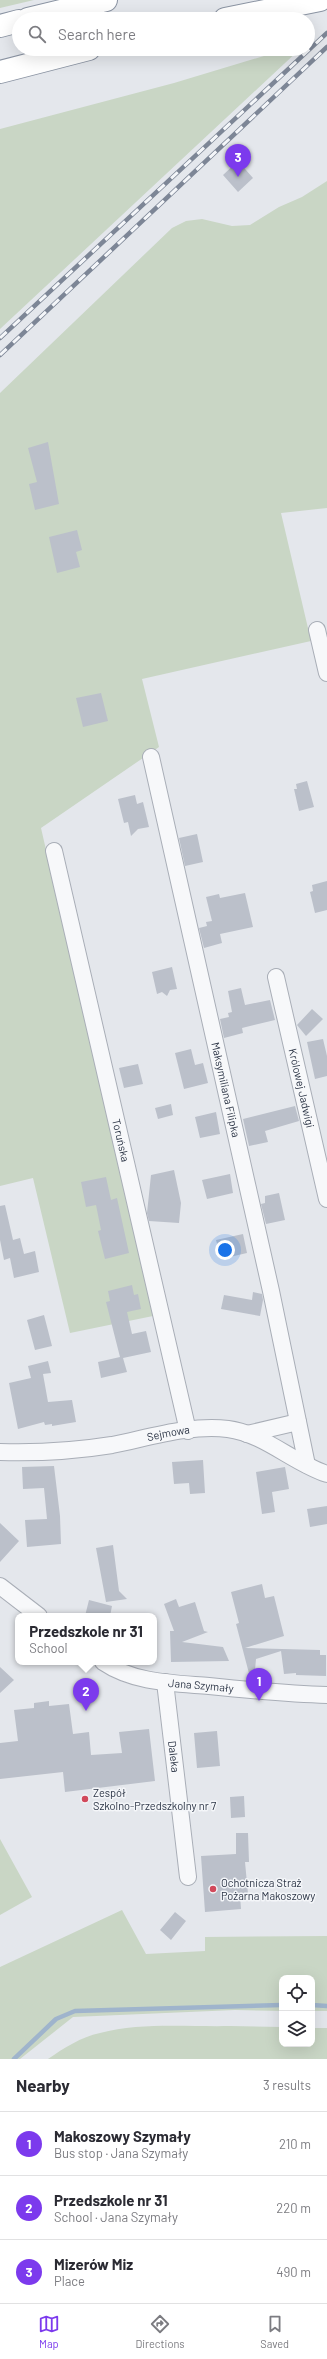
<!DOCTYPE html>
<html lang="en">
<head>
<meta charset="utf-8">
<style>
  :root { --surface:#fff; --page:#f7f7f7; --text:#2b2b33; --muted:#7c7c81; --line:#e1e1e2; --accent:#7c3aed }
  body { margin:0; font-family:Barlow,sans-serif; background:var(--page); color:var(--text) }
  .controls { position:absolute; right:12px; bottom:12px; display:grid; overflow:hidden; border-radius:8px; box-shadow:0 4px 16px #0002 }
  .controls button { width:36px; height:36px; display:grid; place-items:center; padding:0; border:0; border-bottom:1px solid var(--line); background:var(--surface); color:var(--text); font:20px sans-serif }
  .you { position:absolute; left:225px; top:1250px; width:14px; height:14px; margin:-10px; border:3px solid #fff; border-radius:50%; background:#1a73e8; box-shadow:0 0 0 6px #1a73e833 }
  .badge { display:grid; place-items:center; width:26px; height:26px; border-radius:50%; background:var(--accent); color:#fff; font-size:13px; font-weight:700 }
  .pin { position:absolute; translate:-50% -33px; filter:drop-shadow(0 1px 2px #0008) }
  .pin::after { content:''; position:absolute; top:21px; width:14px; height:12px; background:inherit; clip-path:polygon(0 0,100% 0,50% 100%) }
  .popup { position:absolute; left:15px; top:1613px; width:142px; height:52px; box-sizing:border-box; display:grid; place-content:center; border-radius:8px; background:var(--surface); filter:drop-shadow(0 1px 3px #0005); font-size:13px; white-space:nowrap; color:var(--muted) }
  .popup b { font-size:15px; color:var(--text) }
  .popup::after { content:''; position:absolute; left:50%; top:100%; margin-left:-8px; border:8px solid transparent; border-top-color:var(--surface) }
  .list { margin:0; padding:0; list-style:none }
  h2 { display:flex; justify-content:space-between; align-items:center; height:52px; margin:0; padding:0 16px; font-size:17px }
  h2 small { font-size:13px; font-weight:400; color:var(--muted) }
  .list li { display:grid; grid-template-columns:26px 1fr auto; gap:12px; align-items:center; box-sizing:border-box; height:64px; padding:0 16px; border-top:1px solid var(--line) }
  .list b { display:block; font-size:15px; white-space:nowrap }
  .list p { margin:0; font-size:13px; white-space:nowrap; color:var(--muted) }
  .list em { font-size:13px; font-style:normal; color:var(--muted) }
  .icon { flex:none; width:22px; height:22px; fill:none; stroke:currentColor; stroke-width:2; stroke-linecap:round; stroke-linejoin:round }
  .map { position:relative; flex:none; width:327px; height:2059px; overflow:hidden }
  .search { position:absolute; background:var(--surface); box-shadow:0 4px 16px #0002; left:12px; right:12px; top:12px; height:44px; display:flex; align-items:center; gap:10px; box-sizing:border-box; padding:0 14px; border-radius:22px; color:var(--muted); font-size:15px }
  .sheet { height:244px; background:var(--surface) }
  nav { display:flex; justify-content:space-around; align-items:center; box-sizing:border-box; height:56px; border-top:1px solid var(--line); background:var(--surface); font-size:11px; color:var(--muted) }
  nav a { display:grid; justify-items:center; gap:2px }
  nav .on { color:var(--accent) }
  .map>svg:first-child { display:block }
  .green { fill:#c9d6c5 }
  .lines { fill:none; stroke-linecap:round; stroke-linejoin:round }
  .stream { stroke:#9fb4cc; stroke-width:4.5 }
  .building { fill:#bbc0ca }
  .minor-casing { stroke:#a9aeb7; stroke-width:18 }
  .motorway-casing { stroke:#8b94a3; stroke-width:24 }
  .minor { stroke:#f7f8fa; stroke-width:16 }
  .motorway { stroke:#fff; stroke-width:22 }
  .rail-casing { stroke:#7d8696; stroke-width:4.5 }
  .rail { stroke:#f4f6f9; stroke-width:3; stroke-dasharray:9; stroke-linecap:butt }
  .poi-dot { fill:#d1495b; stroke:#f4f6f9; stroke-width:1.5 }
  .labels { text-anchor:middle; stroke-width:3; stroke-linejoin:round; paint-order:stroke }
  .street-label { font-size:11px; fill:#2b3445; stroke:#f4f6f9 }
  .poi-label { font-size:11px; fill:#2b3445; stroke:#f4f6f9; text-anchor:start }
</style>
</head>
<body>
<div class="map">
<svg width="327" height="2059" viewBox="0 0 327 2059">
  <rect width="100%" height="100%" fill="#e4e7ec"/>
  <path class="green" d="M 0,0 L 34,0 L 0,8 Z
    M 287,49 L 300,49 L 0,329 L 0,129 L 174,83 Z
    M 327,181 L 327,508 L 281,513 L 311,641 L 142,679 L 159,747 L 41,828 L 153,1316 L 70,1333 L 33,1178 L 0,1186 L 0,393 L 172,228 L 186,221 L 202,219 L 232,226 L 250,225 L 279,207 L 302,197 Z
    M 0,1839 L 32,1897 L 0,1915 Z
    M 122,1910 L 146,1954 L 205,1951 L 205,1937 L 327,1936 L 327,2011 L 312,2011 L 312,1978 L 282,1978 L 282,2011 L 235,2010 L 73,2017 L 20,2059 L 0,2059 L 0,1967 Z
    M 230,2026 L 282,2027 L 282,2044 L 312,2044 L 312,2028 L 327,2028 L 327,2059 L 48,2059 C 64,2048 81,2037 100,2033 C 141,2022 188,2027 230,2026 Z"/>
  <g class="lines">
    <path class="stream" d="M 312,2005 L 327,2006
      M 14,2059 L 56,2019 L 75,2011 L 282,2005"/>
  </g>
  <path class="building" d="M 238,161 L 253,178 L 238,192 L 223,175 Z
    M 48,442 L 59,504 L 35,510 L 29,484 L 37,482 L 28,448 Z
    M 77,530 L 82,550 L 76,552 L 80,567 L 57,573 L 49,537 Z
    M 101,693 L 108,721 L 83,727 L 76,698 Z
    M 307,781 L 314,807 L 299,811 L 294,789 L 297,789 L 296,784 Z
    M 135,795 L 137,804 L 143,802 L 149,827 L 138,829 L 131,836 L 128,822 L 124,823 L 118,799 Z
    M 197,834 L 203,862 L 185,866 L 179,838 Z
    M 327,881 L 327,910 L 315,913 L 310,892 L 313,891 L 312,885 Z
    M 245,893 L 253,927 L 220,934 L 222,943 L 204,948 L 199,928 L 207,926 L 206,922 L 212,921 L 206,897 L 219,894 L 220,898 Z
    M 172,967 L 177,989 L 170,990 L 167,996 L 162,992 L 157,994 L 152,972 Z
    M 241,988 L 245,1005 L 270,1000 L 275,1020 L 242,1028 L 243,1033 L 224,1038 L 220,1019 L 229,1017 L 228,1013 L 232,1012 L 228,991 Z
    M 312,1009 L 323,1019 L 306,1036 L 297,1025 Z
    M 323,1039 L 327,1056 L 327,1076 L 315,1079 L 307,1042 Z
    M 191,1049 L 195,1065 L 203,1063 L 208,1083 L 184,1089 L 175,1053 Z
    M 138,1064 L 143,1084 L 124,1088 L 119,1068 Z
    M 171,1104 L 173,1115 L 158,1119 L 155,1108 Z
    M 295,1106 L 299,1121 L 265,1131 L 268,1142 L 249,1146 L 243,1119 Z
    M 216,1112 L 220,1134 L 200,1138 L 195,1117 Z
    M 174,1170 L 181,1203 L 179,1223 L 149,1221 L 147,1213 L 151,1175 Z
    M 230,1174 L 233,1193 L 207,1199 L 202,1180 Z
    M 106,1177 L 111,1200 L 117,1198 L 129,1253 L 105,1259 L 98,1231 L 101,1230 L 96,1205 L 86,1207 L 81,1182 Z
    M 279,1193 L 285,1220 L 266,1224 L 261,1204 L 265,1203 L 265,1196 Z
    M 5,1205 L 13,1240 L 20,1238 L 24,1254 L 35,1251 L 39,1272 L 14,1278 L 10,1258 L 4,1260 L 0,1240 L 0,1206 Z
    M 243,1234 L 247,1253 L 221,1259 L 216,1240 Z
    M 132,1285 L 134,1295 L 138,1294 L 141,1309 L 127,1312 L 132,1334 L 146,1331 L 151,1352 L 123,1358 L 127,1372 L 101,1378 L 98,1362 L 120,1357 L 106,1302 L 110,1301 L 108,1291 Z
    M 253,1292 L 262,1294 L 263,1300 L 260,1316 L 221,1309 L 224,1295 L 252,1300 Z
    M 44,1315 L 52,1346 L 35,1350 L 27,1320 Z
    M 48,1361 L 51,1373 L 43,1374 L 48,1402 L 72,1400 L 76,1422 L 52,1426 L 52,1424 L 45,1425 L 44,1422 L 18,1429 L 9,1383 L 31,1378 L 28,1366 Z
    M 203,1460 L 205,1493 L 190,1494 L 189,1483 L 174,1484 L 172,1462 Z
    M 54,1466 L 60,1516 L 61,1544 L 27,1547 L 25,1520 L 47,1519 L 44,1488 L 23,1489 L 22,1467 Z
    M 285,1467 L 289,1489 L 272,1492 L 275,1512 L 262,1514 L 256,1472 Z
    M 327,1506 L 327,1524 L 310,1527 L 307,1509 Z
    M 0,1523 L 19,1541 L 0,1562 Z
    M 113,1545 L 119,1591 L 127,1599 L 106,1602 L 96,1548 Z
    M 262,1584 L 265,1598 L 274,1596 L 284,1636 L 245,1648 L 320,1650 L 320,1655 L 326,1655 L 326,1676 L 296,1675 L 296,1673 L 284,1674 L 281,1651 L 256,1659 L 254,1681 L 251,1681 L 236,1624 L 239,1623 L 231,1592 Z
    M 176,1599 L 179,1607 L 195,1602 L 204,1631 L 208,1632 L 182,1642 L 223,1647 L 229,1661 L 171,1662 L 170,1631 L 174,1631 L 164,1604 Z
    M 89,1600 L 112,1606 L 110,1616 L 85,1616 Z
    M 0,1667 L 14,1680 L 0,1693 Z
    M 49,1701 L 49,1706 L 69,1704 L 73,1734 L 89,1732 L 91,1755 L 122,1753 L 119,1732 L 149,1729 L 155,1781 L 65,1792 L 63,1772 L 0,1779 L 0,1743 L 18,1741 L 14,1710 L 34,1708 L 34,1703 Z
    M 217,1731 L 220,1766 L 197,1768 L 194,1733 Z
    M 244,1796 L 245,1817 L 231,1818 L 230,1797 Z
    M 236,1833 L 248,1833 L 249,1862 L 245,1862 L 248,1894 L 240,1895 L 241,1909 L 205,1912 L 201,1856 L 236,1854 Z
    M 175,1912 L 186,1921 L 171,1940 L 160,1930 Z"/>
  <g class="lines">
    <g class="minor-casing">
      <g id="minor">
        <path d="M 317,630 L 327,673"/>
        <path id="s1" d="M 151,757 L 271,1291 L 307,1465"/>
        <path id="s2" d="M 54,851 L 188,1431"/>
        <path id="s3" d="M 276,977 L 327,1199"/>
        <path d="M 247,1434 L 298,1422"/>
        <path id="s4" d="M 0,1452 C 38,1453 75,1451 112,1445 C 148,1438 191,1424 228,1429 C 265,1434 293,1463 327,1474"/>
        <path d="M 0,1586 L 39,1616"/>
        <path id="s5" d="M 103,1662 C 134,1683 173,1683 209,1686 C 248,1690 287,1694 327,1695"/>
        <path id="s6" d="M 165,1682 L 188,1877"/>
      </g>
    </g>
    <g class="motorway-casing">
      <path id="motorway" d="M 28,19 L 106,0
        M 225,19 L 320,0
        M 0,26 L 19,21
        M 0,72 L 89,49"/>
    </g>
    <use href="#minor" class="minor"/>
    <use href="#motorway" class="motorway"/>
    <g class="rail-casing">
      <path id="rail" d="M 0,338 L 327,33
        M 0,355 L 327,47"/>
    </g>
    <use href="#rail" class="rail"/>
  </g>
  <g class="poi-dot">
    <circle cx="85" cy="1799" r="4"/>
    <circle cx="213" cy="1889" r="4"/>
  </g>
  <g class="labels">
    <g class="street-label">
      <text dy="4" stroke="none"><textPath href="#s3" startOffset="114">Królowej Jadwigi</textPath></text>
      <text dy="4" stroke="none"><textPath href="#s1" startOffset="341">Maksymiliana Filipka</textPath></text>
      <text dy="4" stroke="none"><textPath href="#s2" startOffset="297">Toruńska</textPath></text>
      <text dy="4" stroke="none"><textPath href="#s4" startOffset="170">Sejmowa</textPath></text>
      <text dy="4" stroke="none"><textPath href="#s5" startOffset="102">Jana Szymały</textPath></text>
      <text dy="4" stroke="none"><textPath href="#s6" startOffset="75">Daleka</textPath></text>
    </g>
    <g class="poi-label">
      <text x="93" y="1797">Zespół<tspan x="93" dy="13">Szkolno-Przedszkolny nr 7</tspan></text>
      <text x="221" y="1887">Ochotnicza Straż<tspan x="221" dy="13">Pożarna Makoszowy</tspan></text>
    </g>
  </g>
</svg>
<div class="controls">
<button><svg class="icon" aria-label="locate" viewBox="0 0 24 24"><circle cx="12" cy="12" r="6"/><path d="M12 2v4M12 18v4M2 12h4M18 12h4"/></svg></button>
<button><svg class="icon" aria-label="layers" viewBox="0 0 24 24"><path d="M12 4l9 5-9 5-9-5zM3 14l9 5 9-5"/></svg></button>
</div>
<div class="you"></div>
<div class="pin badge" style="left:259px;top:1701px">1</div>
<div class="pin badge" style="left:86px;top:1711px">2</div>
<div class="popup"><b>Przedszkole nr 31</b>School</div>
<div class="pin badge" style="left:238px;top:177px">3</div>
<div class="search"><svg class="icon" aria-label="search" viewBox="0 0 24 24"><circle cx="10" cy="10" r="6"/><path d="M15 15l6 6"/></svg>Search here</div>
</div>
<section class="sheet">
<h2>Nearby<small>3 results</small></h2>
<ul class="list">
<li><span class="badge">1</span><div><b>Makoszowy Szymały</b><p>Bus stop · Jana Szymały</p></div><em>210 m</em></li>
<li><span class="badge">2</span><div><b>Przedszkole nr 31</b><p>School · Jana Szymały</p></div><em>220 m</em></li>
<li><span class="badge">3</span><div><b>Mizerów Miz</b><p>Place</p></div><em>490 m</em></li>
</ul>
</section>
<nav>
<a class="on"><svg class="icon" aria-label="map" viewBox="0 0 24 24"><path d="M3 6l6-2 6 2 6-2v14l-6 2-6-2-6 2zM9 4v14M15 6v14"/></svg>Map</a>
<a><svg class="icon" aria-label="directions" viewBox="0 0 24 24"><path d="M12 3l9 9-9 9-9-9zM9 14v-3h6M13 9l2 2-2 2"/></svg>Directions</a>
<a><svg class="icon" aria-label="saved" viewBox="0 0 24 24"><path d="M7 4h10v16l-5-4-5 4z"/></svg>Saved</a>
</nav>
</body>
</html>
